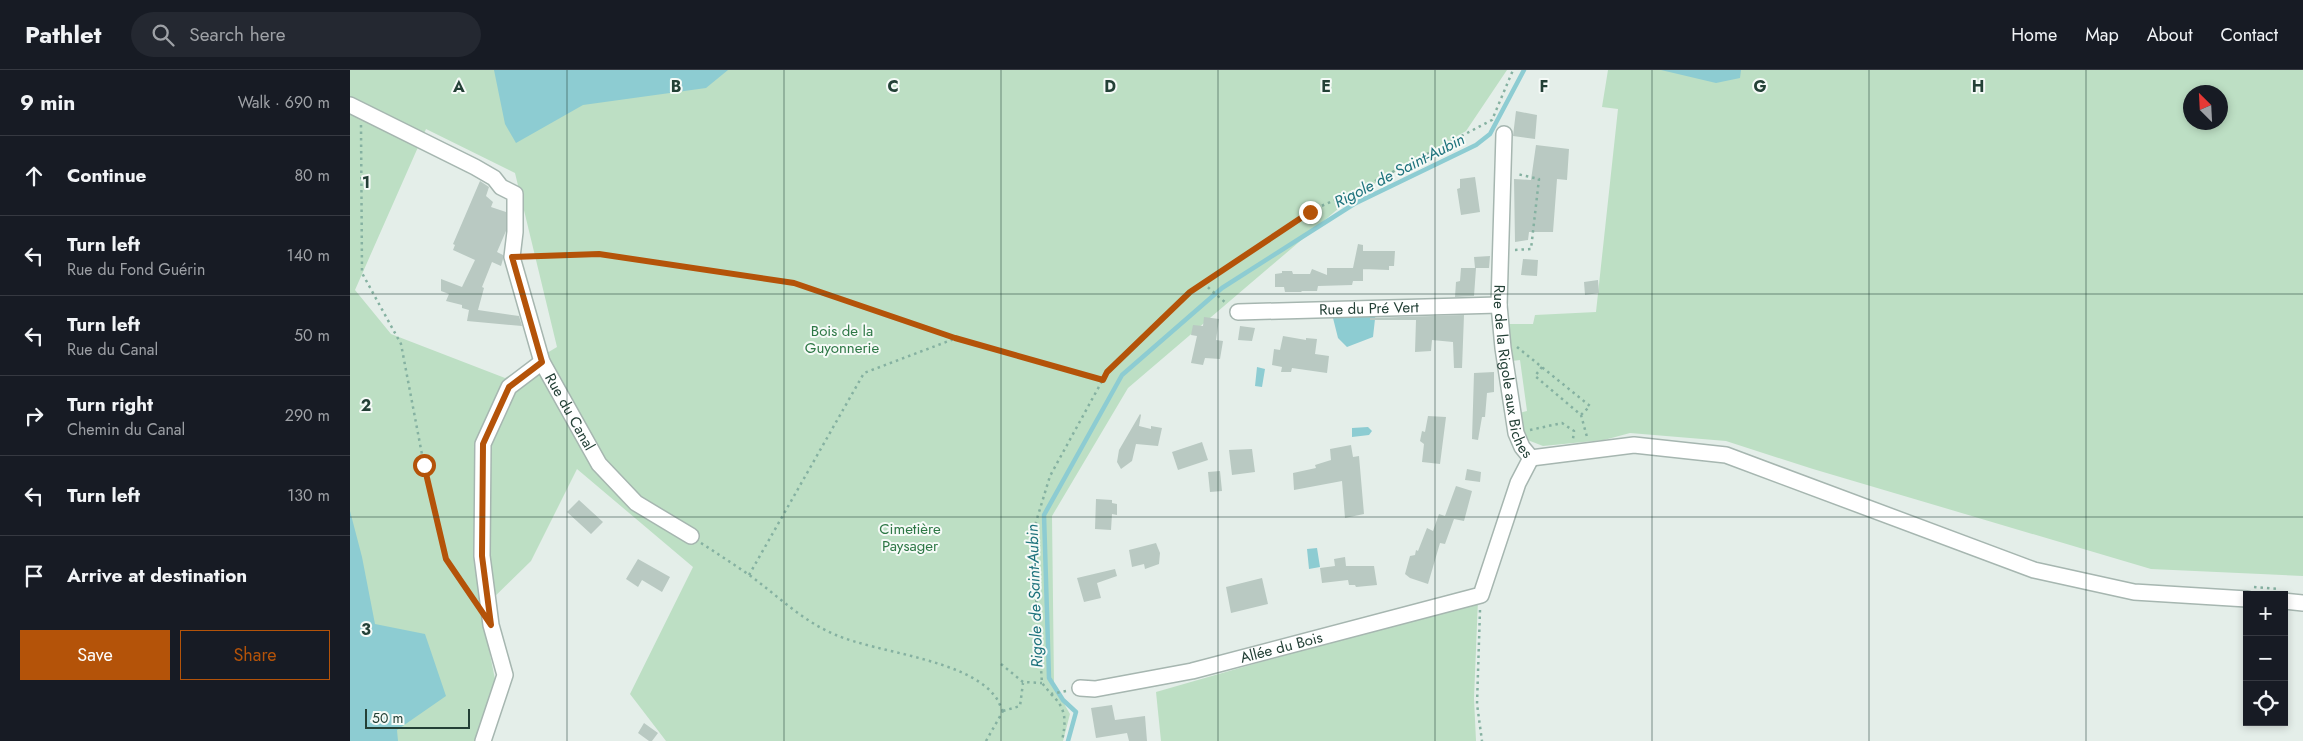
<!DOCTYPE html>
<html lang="en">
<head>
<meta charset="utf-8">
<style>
  :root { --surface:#171b24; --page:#242831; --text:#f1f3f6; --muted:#9ea1a6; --line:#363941; --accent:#b45309 }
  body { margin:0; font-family:Jost,sans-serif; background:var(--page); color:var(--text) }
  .controls { position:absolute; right:15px; bottom:15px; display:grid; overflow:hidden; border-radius:0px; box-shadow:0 2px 8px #0003 }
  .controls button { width:45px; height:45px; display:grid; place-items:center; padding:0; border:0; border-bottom:1px solid var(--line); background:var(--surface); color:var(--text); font:25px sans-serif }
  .compass { position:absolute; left:1833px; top:15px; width:45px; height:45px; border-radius:50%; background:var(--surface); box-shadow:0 2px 8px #0003; rotate:336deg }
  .scale { position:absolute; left:15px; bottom:12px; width:105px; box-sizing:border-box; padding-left:5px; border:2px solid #234036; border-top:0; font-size:14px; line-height:18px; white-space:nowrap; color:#234036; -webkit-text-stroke:4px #f5faf7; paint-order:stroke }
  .stop { position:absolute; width:15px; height:15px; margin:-11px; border:4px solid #b45309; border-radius:50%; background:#fff }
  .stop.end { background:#b45309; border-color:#fff; box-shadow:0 1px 5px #0008 }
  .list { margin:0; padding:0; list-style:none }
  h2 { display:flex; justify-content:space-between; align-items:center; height:65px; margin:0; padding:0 20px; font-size:21px }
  h2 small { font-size:16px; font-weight:400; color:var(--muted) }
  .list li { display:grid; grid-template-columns:32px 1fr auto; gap:15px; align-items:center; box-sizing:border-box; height:80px; padding:0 20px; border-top:1px solid var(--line) }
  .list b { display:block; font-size:19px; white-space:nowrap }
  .list p { margin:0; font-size:16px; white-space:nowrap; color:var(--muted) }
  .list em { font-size:16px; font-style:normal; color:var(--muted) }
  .actions { display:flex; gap:10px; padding:15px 20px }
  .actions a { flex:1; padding:11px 0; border:1px solid var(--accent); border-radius:0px; text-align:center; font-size:18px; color:var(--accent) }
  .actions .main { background:var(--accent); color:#fff }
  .icon { flex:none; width:28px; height:28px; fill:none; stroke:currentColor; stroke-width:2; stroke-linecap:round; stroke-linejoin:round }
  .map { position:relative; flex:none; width:1953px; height:671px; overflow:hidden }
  header { display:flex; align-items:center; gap:30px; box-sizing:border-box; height:70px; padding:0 25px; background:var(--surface); border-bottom:1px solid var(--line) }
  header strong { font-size:24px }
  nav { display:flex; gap:28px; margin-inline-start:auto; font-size:18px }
  .search { width:350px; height:45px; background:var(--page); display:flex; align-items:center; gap:12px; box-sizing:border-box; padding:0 18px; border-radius:28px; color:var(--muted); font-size:19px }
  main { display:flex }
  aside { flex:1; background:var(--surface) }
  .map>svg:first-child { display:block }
  .green { fill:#bddfc4; fill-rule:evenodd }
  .water { fill:#8dccd2 }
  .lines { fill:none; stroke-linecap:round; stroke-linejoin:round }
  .stream { stroke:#8dccd2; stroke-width:4.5 }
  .building { fill:#b9c9c2 }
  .minor-casing { stroke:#a6b6b0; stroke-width:18 }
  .path { stroke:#85b1a1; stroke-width:2.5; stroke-dasharray:2.5 4; stroke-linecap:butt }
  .minor { stroke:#fff; stroke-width:15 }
  .route { stroke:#b45309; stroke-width:6 }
  .grid { fill:none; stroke:#234036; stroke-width:1; stroke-opacity:0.55 }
  .labels { text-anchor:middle; stroke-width:4; stroke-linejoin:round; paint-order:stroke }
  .street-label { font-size:15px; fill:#234036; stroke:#f5faf7 }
  .park-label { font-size:15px; fill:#2d7745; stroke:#f5faf7 }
  .water-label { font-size:16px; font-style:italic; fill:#1d727c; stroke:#f5faf7 }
  .grid-label { font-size:16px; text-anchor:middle; font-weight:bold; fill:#234036; stroke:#f5faf7; stroke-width:4; stroke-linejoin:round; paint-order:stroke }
</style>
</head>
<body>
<header>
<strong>Pathlet</strong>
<div class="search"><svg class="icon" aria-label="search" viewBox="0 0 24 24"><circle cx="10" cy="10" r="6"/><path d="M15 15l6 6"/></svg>Search here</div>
<nav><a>Home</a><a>Map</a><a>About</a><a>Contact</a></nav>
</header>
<main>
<aside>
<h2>9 min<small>Walk · 690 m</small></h2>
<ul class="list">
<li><svg class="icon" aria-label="ahead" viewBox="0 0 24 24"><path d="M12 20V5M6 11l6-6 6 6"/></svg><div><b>Continue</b></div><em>80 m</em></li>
<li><svg class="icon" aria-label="left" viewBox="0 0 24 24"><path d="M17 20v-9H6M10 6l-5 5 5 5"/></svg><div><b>Turn left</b><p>Rue du Fond Guérin</p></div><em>140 m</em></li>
<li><svg class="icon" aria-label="left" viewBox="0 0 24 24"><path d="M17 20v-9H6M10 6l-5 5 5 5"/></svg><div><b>Turn left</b><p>Rue du Canal</p></div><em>50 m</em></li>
<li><svg class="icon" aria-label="right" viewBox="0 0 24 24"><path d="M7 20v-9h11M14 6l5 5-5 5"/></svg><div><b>Turn right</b><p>Chemin du Canal</p></div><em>290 m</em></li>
<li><svg class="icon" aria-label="left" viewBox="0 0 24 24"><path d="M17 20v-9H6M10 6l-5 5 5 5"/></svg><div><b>Turn left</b></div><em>130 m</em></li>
<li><svg class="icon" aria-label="arrive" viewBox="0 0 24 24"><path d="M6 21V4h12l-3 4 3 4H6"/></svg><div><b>Arrive at destination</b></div></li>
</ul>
<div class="actions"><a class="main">Save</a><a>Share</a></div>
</aside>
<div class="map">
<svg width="1953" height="671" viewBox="0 0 1953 671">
  <rect width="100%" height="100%" fill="#e4eee9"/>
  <path class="green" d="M 0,0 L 1157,0 L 1116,61 L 1003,126 L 778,318 L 702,446 L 704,616 L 720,644 L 713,671 L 316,671 L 280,624 L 343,497 L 227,399 L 181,491 L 131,540 L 147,619 L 127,671 L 0,671 ZM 76,59 L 165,103 L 207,277 L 155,308 L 41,264 L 5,220 Z
    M 1258,0 L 1953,0 L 1953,506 L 1801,499 L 1463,399 L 1376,371 L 1280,363 L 1254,370 L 1193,376 L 1175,369 L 1169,343 L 1177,341 L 1170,290 L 1162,291 L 1158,254 L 1183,254 L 1185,245 L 1246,242 L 1268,39 L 1252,37 ZM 1840,22 L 1870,22 L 1870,52 L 1840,52 Z
    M 1128,530 L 1124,628 L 1126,671 L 811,671 L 806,622 Z"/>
  <path class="water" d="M 144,0 L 378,0 L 356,18 L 233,35 L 166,73 L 155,54 Z
    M 1311,0 L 1391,0 L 1390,8 L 1366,13 Z
    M 1026,240 L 1023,267 L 997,277 L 988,268 L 982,244 Z
    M 907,297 L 915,299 L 912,317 L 905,316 Z
    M 1018,357 L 1022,361 L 1019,365 L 1002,367 L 1002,358 Z
    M 0,441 L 12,487 L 25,554 L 75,564 L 96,626 L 47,660 L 48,671 L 0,671 Z
    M 967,478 L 970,497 L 959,499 L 957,479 Z"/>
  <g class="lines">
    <path class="stream" d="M 718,671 L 726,642 L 713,630 L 699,608 L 694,445 L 772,305 L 872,218 L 1004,134 L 1126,75 L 1140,64 L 1174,0"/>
  </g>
  <path class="building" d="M 1166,41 L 1187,45 L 1185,69 L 1163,66 Z
    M 1186,75 L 1219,79 L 1217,110 L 1207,109 L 1203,162 L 1179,162 L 1178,170 L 1165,172 L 1164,109 L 1181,110 Z
    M 1125,107 L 1130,142 L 1111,145 L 1107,119 L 1110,118 L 1110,109 Z
    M 130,111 L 139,117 L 136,126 L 143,132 L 141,137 L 156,142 L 156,161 L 147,182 L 153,185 L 153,189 L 151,196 L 142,192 L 132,217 L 134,218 L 128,240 L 169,246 L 172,256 L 117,251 L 119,240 L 112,238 L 112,235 L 96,231 L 99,224 L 91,221 L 91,209 L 112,217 L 125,190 L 103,180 L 105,175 L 103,174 Z
    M 1008,174 L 1013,175 L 1013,211 L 1003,211 L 1002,215 L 968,216 L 967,221 L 952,221 L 951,222 L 935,222 L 934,217 L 925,217 L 925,204 L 932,203 L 932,201 L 942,201 L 943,204 L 960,204 L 962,199 L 977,205 L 977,198 L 1003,198 Z
    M 1013,181 L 1045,181 L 1044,196 L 1039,196 L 1039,200 L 1013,199 Z
    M 1140,186 L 1139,198 L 1126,198 L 1124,226 L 1105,227 L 1106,212 L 1110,211 L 1111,198 L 1125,198 L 1124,187 Z
    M 1173,189 L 1188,190 L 1187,206 L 1171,205 Z
    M 1248,210 L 1249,223 L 1235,225 L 1234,212 Z
    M 1114,245 L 1112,298 L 1104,298 L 1103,272 L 1082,270 L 1081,281 L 1065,282 L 1066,250 L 1020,250 L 1020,248 Z
    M 854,247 L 869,249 L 866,270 L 873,271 L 870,289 L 855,288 L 853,295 L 841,293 L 847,266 L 841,265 L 843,255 L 853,256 Z
    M 890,256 L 905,258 L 902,271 L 888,270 Z
    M 933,266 L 956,270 L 956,268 L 967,269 L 965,284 L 979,286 L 977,303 L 942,298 L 941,302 L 931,302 L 932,297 L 922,295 L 924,279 L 930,280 Z
    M 1144,302 L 1144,322 L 1137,323 L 1135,347 L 1132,347 L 1128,370 L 1122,369 L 1124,303 Z
    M 790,344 L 791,345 L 789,356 L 801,359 L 801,356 L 812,358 L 808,376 L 786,374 L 782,391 L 771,399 L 767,392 L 769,380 Z
    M 1078,346 L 1096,347 L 1090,394 L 1072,392 L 1074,374 L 1070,371 L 1072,361 L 1075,362 Z
    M 852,372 L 858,390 L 828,400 L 822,382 Z
    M 1001,375 L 1003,387 L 1009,386 L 1014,444 L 995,448 L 992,411 L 944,420 L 943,403 L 966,398 L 965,395 L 981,390 L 980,379 Z
    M 902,379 L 905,402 L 882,405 L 879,380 Z
    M 1117,399 L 1131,402 L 1130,412 L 1115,410 Z
    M 870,401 L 872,421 L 860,422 L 858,402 Z
    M 1106,416 L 1122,421 L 1114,451 L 1104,449 L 1095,474 L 1090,473 L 1078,514 L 1060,508 L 1055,504 L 1060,486 L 1065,485 L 1066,480 L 1068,481 L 1077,458 L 1083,461 L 1089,444 L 1095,446 Z
    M 746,429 L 762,430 L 762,433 L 767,434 L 767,445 L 762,444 L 761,460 L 745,459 Z
    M 229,430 L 253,452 L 241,464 L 217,442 Z
    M 806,473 L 810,483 L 809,494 L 795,499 L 794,494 L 782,497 L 779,480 Z
    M 995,487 L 996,496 L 1024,496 L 1027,515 L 1006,517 L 1005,515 L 999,515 L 998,510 L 972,513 L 970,498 L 985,496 L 984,489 Z
    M 288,489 L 320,507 L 312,522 L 292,510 L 288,517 L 276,509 Z
    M 765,499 L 767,506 L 747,513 L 751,528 L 734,532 L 727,508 Z
    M 912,508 L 918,534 L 881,543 L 876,517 Z
    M 762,635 L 765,650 L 795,646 L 797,671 L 779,671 L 777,663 L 746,668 L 741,638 Z
    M 294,653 L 308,663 L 302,671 L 299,671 L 288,663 Z"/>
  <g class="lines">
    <g class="minor-casing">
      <g id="minor">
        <path id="s1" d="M 0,35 L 125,97 L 144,108 L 151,117 L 165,124 L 165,162 L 162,187 L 192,292 L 249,394 L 286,433 L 341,466"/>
        <path id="s2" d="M 1154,64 L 1149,235 L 1153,278 L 1166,363 L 1172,377 L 1181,388"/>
        <path id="s3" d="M 888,242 L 1149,235"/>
        <path d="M 1181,388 L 1284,375 L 1376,385 L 1684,500 L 1784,522 L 1897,529"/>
        <path d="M 1934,531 L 1953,533"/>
        <path id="s4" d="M 730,618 L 745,619 L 842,601 L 1131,525 L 1168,413 L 1181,388"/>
        <path d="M 133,671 L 155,605 L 141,555 L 132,486 L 133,374 L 159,317 L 192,292"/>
      </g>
    </g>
    <path class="path" d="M 11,55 L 12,203 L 51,274 L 74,395 L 96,489 L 122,527
      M 1165,180 L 1181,179 L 1189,109 L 1167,104
      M 176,187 L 249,184 L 444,213 L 605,269 L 753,309
      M 853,213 L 877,234
      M 1167,277 L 1240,336 L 1231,345
      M 1192,297 L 1185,306 L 1231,345 L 1237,367
      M 1180,360 L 1212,353 L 1224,361 L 1223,369
      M 351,473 C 368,484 385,495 402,507 C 429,527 454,552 486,565 C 528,583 615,589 644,625 C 648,629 650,636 653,641
      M 399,505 L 514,303 L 604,269
      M 1904,517 L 1928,519
      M 1130,540 L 1127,634 L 1132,671
      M 651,594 L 673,612 L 692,613
      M 716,621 L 701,624 L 692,613 L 685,513 L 686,452 L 700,406 L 757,302 L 840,222 L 960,141 L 1010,119 L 1142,50 L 1163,0
      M 701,624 C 717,639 716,651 712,671
      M 653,641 L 670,636 L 673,613
      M 636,671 L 653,641"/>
    <use href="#minor" class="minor"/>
  </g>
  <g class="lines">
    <path class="route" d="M 74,395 L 96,489 L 141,555 L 132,486 L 133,374 L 159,317 L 192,292 L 162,187 L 249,184 L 444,213 L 605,268 L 753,310 L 757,302 L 840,222 L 960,142"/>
  </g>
  <path class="grid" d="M 217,0 L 217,671M 434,0 L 434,671M 651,0 L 651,671M 868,0 L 868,671M 1085,0 L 1085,671M 1302,0 L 1302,671M 1519,0 L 1519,671M 1736,0 L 1736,671M 0,224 L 1953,224M 0,447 L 1953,447"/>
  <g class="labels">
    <g class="street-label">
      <text dy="5" stroke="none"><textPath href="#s3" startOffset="131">Rue du Pré Vert</textPath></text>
      <text dy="5" stroke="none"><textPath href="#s2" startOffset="239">Rue de la Rigole aux Biches</textPath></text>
      <text dy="5" stroke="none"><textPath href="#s1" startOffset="418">Rue du Canal</textPath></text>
      <text dy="5" stroke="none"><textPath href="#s4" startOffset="206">Allée du Bois</textPath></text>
    </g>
    <g class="park-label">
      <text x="492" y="266">Bois de la<tspan x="492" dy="17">Guyonnerie</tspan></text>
      <text x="560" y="464">Cimetière<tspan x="560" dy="17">Paysager</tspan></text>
    </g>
    <g class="water-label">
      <text transform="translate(1049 100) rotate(-27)" y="6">Rigole de Saint-Aubin</text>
      <text transform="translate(684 526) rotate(-92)" y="6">Rigole de Saint-Aubin</text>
    </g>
  </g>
  <g class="grid-label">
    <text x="109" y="22">A</text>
    <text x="326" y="22">B</text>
    <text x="543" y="22">C</text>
    <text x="760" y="22">D</text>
    <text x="976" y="22">E</text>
    <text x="1194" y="22">F</text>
    <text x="1410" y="22">G</text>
    <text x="1628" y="22">H</text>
    <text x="16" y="118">1</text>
    <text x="16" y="341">2</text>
    <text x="16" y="565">3</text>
  </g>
</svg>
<div class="controls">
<button>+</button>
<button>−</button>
<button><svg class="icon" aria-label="locate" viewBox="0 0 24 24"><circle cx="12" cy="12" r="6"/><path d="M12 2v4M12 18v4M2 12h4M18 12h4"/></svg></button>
</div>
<svg class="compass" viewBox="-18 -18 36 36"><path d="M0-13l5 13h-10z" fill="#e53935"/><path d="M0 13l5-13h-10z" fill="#9ea1a6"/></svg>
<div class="scale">50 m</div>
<div class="stop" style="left:74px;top:395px"></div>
<div class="stop end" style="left:960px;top:142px"></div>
</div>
</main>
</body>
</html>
